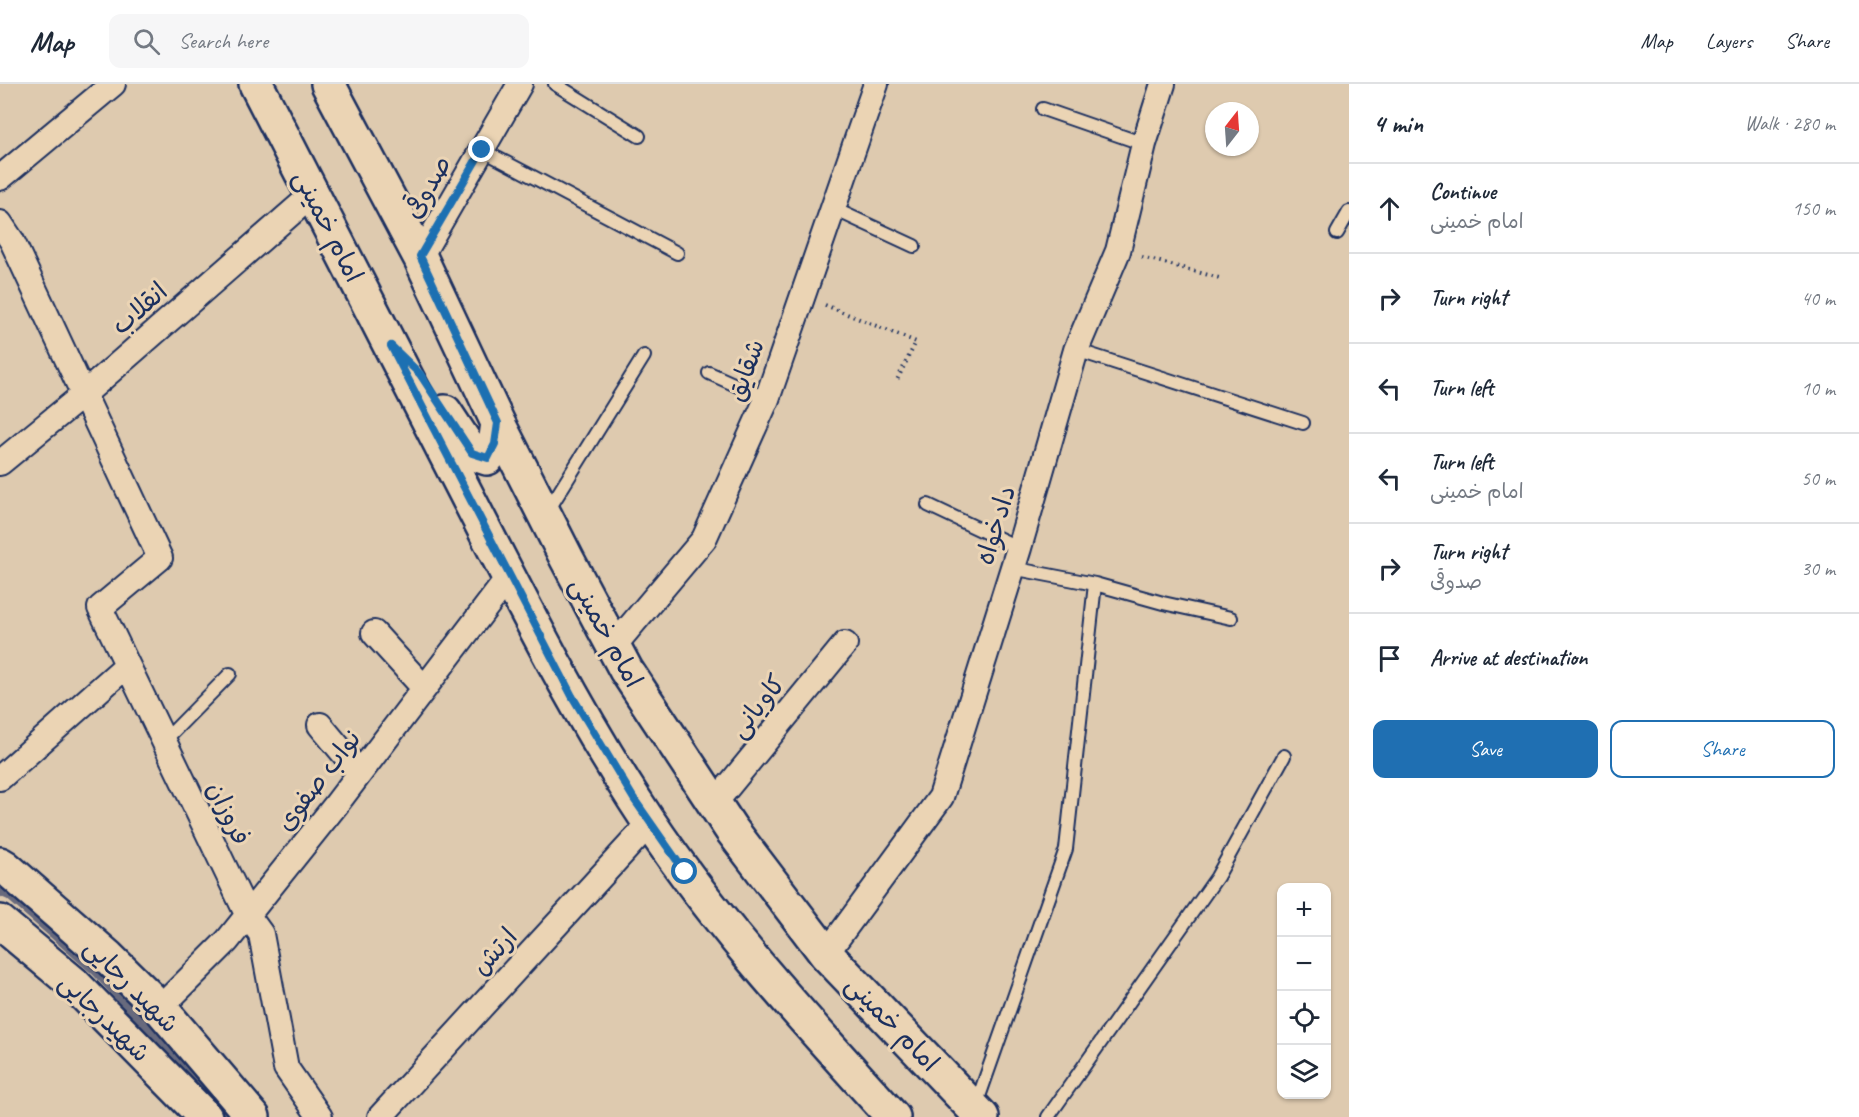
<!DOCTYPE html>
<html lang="en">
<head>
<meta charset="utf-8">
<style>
  :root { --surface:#fff; --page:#f6f6f7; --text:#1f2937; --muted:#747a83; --line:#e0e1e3; --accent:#1f6fb2 }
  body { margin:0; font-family:Caveat,"Playpen Sans Arabic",sans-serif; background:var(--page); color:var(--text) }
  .controls { position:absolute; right:18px; bottom:18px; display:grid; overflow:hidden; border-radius:12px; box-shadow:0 2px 4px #0004 }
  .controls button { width:54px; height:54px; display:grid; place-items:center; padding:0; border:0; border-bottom:2px solid var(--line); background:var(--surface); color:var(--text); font:30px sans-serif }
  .compass { position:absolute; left:1205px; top:18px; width:54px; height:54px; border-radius:50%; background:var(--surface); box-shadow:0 2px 4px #0004; rotate:17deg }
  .stop { position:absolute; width:18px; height:18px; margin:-14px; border:4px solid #1f6fb2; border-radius:50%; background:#fff }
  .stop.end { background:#1f6fb2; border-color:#fff; box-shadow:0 2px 6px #0008 }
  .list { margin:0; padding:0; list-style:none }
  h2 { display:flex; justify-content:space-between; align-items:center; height:78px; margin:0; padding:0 24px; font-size:26px }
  h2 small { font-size:20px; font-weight:400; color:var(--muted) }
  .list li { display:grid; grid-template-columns:39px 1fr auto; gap:18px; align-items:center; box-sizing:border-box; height:90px; padding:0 24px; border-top:2px solid var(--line) }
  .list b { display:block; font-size:22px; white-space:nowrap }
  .list p { margin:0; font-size:20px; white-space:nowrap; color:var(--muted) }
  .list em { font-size:20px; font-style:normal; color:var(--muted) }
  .actions { display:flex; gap:12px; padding:18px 24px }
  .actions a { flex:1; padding:14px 0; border:2px solid var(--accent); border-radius:12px; text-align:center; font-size:21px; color:var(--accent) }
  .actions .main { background:var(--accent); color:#fff }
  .icon { flex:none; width:33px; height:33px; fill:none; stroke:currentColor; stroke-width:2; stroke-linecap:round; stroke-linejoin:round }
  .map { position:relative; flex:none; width:1349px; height:1033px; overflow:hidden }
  header { display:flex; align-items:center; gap:36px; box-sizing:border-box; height:84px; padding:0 30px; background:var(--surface); border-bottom:2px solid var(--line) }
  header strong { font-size:28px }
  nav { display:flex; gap:33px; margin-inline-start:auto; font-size:21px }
  .search { width:420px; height:54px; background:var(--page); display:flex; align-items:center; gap:15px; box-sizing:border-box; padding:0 21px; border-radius:12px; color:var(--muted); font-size:22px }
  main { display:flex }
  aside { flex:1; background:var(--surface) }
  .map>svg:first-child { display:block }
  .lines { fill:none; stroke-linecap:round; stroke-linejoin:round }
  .stream { stroke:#676a7d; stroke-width:8 }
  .lane-casing { stroke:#1b2f5e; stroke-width:16 }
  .street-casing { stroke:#1b2f5e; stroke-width:28 }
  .secondary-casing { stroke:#1b2f5e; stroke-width:38 }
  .path { stroke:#1b2f5e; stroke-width:4; stroke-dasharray:1.5 4.5; stroke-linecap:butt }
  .lane { stroke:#ebd4b4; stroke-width:12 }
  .street { stroke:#ebd4b4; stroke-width:24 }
  .secondary { stroke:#ebd4b4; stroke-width:33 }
  .route { stroke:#1f6fb2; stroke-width:8 }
  .labels { text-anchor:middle; stroke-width:6; stroke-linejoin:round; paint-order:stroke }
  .street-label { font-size:26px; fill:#1b2f5e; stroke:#ebd4b4 }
</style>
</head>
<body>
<header>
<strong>Map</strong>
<div class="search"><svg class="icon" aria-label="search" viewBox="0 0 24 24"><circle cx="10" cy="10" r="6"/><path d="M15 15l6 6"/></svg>Search here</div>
<nav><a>Map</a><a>Layers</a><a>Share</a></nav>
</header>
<main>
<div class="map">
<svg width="1349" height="1033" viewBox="0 0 1349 1033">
  <rect width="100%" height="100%" fill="#decaaf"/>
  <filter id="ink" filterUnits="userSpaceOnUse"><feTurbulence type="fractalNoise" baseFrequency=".0167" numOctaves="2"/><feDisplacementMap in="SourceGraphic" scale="12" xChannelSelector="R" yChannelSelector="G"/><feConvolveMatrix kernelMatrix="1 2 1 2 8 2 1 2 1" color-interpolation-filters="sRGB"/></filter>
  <g filter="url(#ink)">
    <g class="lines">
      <path class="stream" d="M 0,808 L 9,812 L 96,888 L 229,1033"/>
      <g class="lane-casing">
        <path id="lane" d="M 555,0 L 639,52
          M 1043,25 L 1144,60
          M 482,66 L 677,169
          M 832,124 L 914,162
          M 1337,149 L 1349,128
          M 1076,266 L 1303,339
          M 709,289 L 767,315
          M 928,421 L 1019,464
          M 547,428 L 644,272
          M 1012,484 L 1095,500 L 1163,519 L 1231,534
          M 163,658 L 230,590
          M 976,1021 L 1066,765 L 1095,500
          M 1048,1033 L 1217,793 L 1284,672"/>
      </g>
      <g class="street-casing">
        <path id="street" d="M 0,94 L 113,0
          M 0,139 L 12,157 L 160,474 L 100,524 L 248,832 L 261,850 L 286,984 L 320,1033
          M 420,173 L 520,0
          M 0,379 L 83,311 L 313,110
          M 374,549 L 424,604
          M 613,563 L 704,455 L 767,315 L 876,0
          M 320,641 L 360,689
          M 0,694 L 126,582
          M 714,720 L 845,560
          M 826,870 L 941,713 L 1019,464 L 1076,266 L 1118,167 L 1144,60 L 1163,0
          M 160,924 L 227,857 L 335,722 L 509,493
          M 380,1033 L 650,739"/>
      </g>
      <g class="secondary-casing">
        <path id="secondary" d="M 256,0 C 324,133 392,265 460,398 C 515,505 569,614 634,715 C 708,831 801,932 893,1033
          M 328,0 L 420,173 L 498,339 L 567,475 L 626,586 L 731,745 L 826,870 L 982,1033
          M 445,328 L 472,369 L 487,374 L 495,361 L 498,339
          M 0,780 L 5,783 L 108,873 L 160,924 L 253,1033
          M 0,838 L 73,899 L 205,1033"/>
      </g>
      <path class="path" d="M 1142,173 L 1223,195
        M 825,221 L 916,258 L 896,298"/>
      <use href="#lane" class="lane"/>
      <use href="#street" class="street"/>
      <use href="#secondary" class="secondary"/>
    </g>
  </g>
  <g class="lines" filter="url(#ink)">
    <path class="route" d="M 482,66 L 420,172 L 498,339 L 495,360 L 488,374 L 472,369 L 420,290 L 391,262 L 572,612 L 634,715 L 685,788"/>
  </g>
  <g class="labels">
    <g class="street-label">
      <text transform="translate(427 103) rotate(-60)" y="9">صدوقی</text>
      <text transform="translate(329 142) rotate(63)" y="9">امام خمینی</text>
      <text transform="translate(139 224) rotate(-41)" y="9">انقلاب</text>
      <text transform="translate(745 286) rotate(-70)" y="9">شقایق</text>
      <text transform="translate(995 441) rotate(-73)" y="9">دادخواه</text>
      <text transform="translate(607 548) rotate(61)" y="9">امام خمینی</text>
      <text transform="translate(757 622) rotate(-51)" y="9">کاویانی</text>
      <text transform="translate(318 696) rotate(-52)" y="9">نواب صفوی</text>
      <text transform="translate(229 729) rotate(64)" y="9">فروزان</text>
      <text transform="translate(494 867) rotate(-47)" y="9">ارتش</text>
      <text transform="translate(132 901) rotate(45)" y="9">شهید رجایی</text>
      <text transform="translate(105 933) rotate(44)" y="9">شهیدرجایی</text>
      <text transform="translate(893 939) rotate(46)" y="9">امام خمینی</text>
    </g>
  </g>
</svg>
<div class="controls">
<button>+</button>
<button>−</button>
<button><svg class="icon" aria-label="locate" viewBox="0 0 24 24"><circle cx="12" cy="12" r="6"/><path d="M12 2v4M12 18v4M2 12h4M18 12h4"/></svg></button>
<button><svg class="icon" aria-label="layers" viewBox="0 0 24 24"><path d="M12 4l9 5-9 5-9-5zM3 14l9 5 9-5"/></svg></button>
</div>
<svg class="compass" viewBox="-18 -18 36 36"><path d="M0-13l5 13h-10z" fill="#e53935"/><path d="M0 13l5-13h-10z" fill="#747a83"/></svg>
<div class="stop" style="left:685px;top:788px"></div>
<div class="stop end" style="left:482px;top:66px"></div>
</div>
<aside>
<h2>4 min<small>Walk · 280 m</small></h2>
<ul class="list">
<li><svg class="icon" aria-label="ahead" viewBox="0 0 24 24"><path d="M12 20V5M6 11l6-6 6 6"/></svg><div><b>Continue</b><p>امام خمینی</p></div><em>150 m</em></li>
<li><svg class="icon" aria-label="right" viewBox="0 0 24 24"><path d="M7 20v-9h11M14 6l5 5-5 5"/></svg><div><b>Turn right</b></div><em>40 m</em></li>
<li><svg class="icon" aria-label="left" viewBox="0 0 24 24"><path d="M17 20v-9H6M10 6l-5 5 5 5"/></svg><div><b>Turn left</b></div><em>10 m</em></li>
<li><svg class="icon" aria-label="left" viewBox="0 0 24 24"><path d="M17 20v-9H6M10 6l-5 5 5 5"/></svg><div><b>Turn left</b><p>امام خمینی</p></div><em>50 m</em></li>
<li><svg class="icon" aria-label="right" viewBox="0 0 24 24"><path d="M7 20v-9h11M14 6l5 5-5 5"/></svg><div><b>Turn right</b><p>صدوقی</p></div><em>30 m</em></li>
<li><svg class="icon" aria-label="arrive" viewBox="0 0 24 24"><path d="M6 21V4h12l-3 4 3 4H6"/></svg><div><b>Arrive at destination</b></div></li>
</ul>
<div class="actions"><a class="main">Save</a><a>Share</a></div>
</aside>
</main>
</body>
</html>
